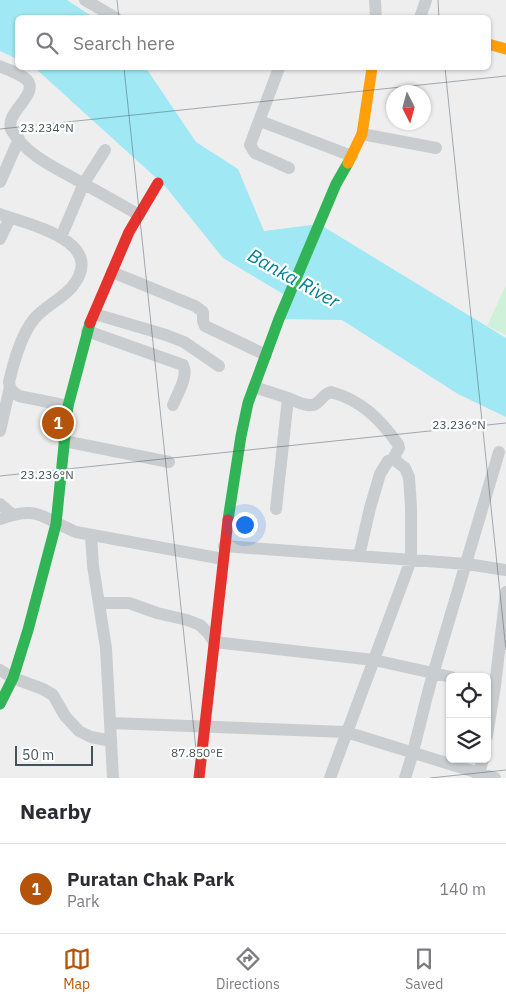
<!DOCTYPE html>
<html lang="en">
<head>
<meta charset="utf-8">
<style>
  :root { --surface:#fff; --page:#f7f7f7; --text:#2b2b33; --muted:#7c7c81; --line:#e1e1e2; --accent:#b45309 }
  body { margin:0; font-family:"IBM Plex Sans",sans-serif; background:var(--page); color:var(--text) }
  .controls { position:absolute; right:15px; bottom:15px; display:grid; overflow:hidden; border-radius:8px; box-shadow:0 1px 4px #0004 }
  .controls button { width:45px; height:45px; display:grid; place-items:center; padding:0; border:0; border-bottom:1px solid var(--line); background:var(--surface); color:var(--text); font:25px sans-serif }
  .compass { position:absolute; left:386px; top:85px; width:45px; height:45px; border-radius:50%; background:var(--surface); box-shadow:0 1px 4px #0004; rotate:174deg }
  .scale { position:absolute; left:15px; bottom:12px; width:78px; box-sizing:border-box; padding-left:5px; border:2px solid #43535d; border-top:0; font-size:14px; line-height:18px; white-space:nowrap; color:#43535d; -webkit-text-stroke:4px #fff; paint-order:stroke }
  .you { position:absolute; left:244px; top:524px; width:18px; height:18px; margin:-12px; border:4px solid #fff; border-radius:50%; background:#1a73e8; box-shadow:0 0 0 8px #1a73e833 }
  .badge { display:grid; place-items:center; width:32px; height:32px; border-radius:50%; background:var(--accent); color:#fff; font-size:16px; font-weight:700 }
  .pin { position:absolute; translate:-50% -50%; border:2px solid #fff; box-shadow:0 1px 5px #0006 }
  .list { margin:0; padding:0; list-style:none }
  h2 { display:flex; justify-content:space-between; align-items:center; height:65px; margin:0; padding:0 20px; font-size:21px }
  h2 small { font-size:16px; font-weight:400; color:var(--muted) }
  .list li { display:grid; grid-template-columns:32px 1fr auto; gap:15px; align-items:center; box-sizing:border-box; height:90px; padding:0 20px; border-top:1px solid var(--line) }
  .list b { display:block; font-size:19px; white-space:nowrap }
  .list p { margin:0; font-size:16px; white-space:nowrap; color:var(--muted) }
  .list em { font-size:16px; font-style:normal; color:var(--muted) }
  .icon { flex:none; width:28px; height:28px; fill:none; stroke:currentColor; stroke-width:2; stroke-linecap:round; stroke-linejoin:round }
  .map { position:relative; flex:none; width:506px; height:778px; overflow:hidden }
  .search { position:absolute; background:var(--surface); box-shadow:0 1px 4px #0004; left:15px; right:15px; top:15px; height:55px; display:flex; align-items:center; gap:12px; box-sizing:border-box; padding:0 18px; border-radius:8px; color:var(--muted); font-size:19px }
  .sheet { height:155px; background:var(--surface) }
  nav { display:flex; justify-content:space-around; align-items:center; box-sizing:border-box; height:70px; border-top:1px solid var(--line); background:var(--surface); font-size:14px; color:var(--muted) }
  nav a { display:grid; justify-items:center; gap:2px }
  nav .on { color:var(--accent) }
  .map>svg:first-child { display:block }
  .green { fill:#cff1da }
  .water { fill:#9fe8f4 }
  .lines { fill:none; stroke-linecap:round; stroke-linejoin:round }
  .street { stroke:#cacdcf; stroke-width:12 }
  .fast { stroke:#30b455; stroke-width:11 }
  .slow { stroke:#ff9f0a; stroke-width:11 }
  .jam { stroke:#e5322d; stroke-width:11 }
  .ticks { fill:none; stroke:#43535d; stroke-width:1; stroke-opacity:0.45 }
  .labels { text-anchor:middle; stroke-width:4.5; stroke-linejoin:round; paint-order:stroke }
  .water-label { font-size:19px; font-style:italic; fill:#037f93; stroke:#fff }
  .ticks-label { font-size:12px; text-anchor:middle; fill:#43535d; stroke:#fff; stroke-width:4.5; stroke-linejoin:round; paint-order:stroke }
</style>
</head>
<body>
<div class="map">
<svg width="506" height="778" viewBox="0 0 506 778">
  <rect width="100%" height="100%" fill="#efeeee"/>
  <path class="green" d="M 506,285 L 506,335 L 487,326 Z"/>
  <path class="water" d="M 0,0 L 67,0 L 93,17 L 18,18 L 17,59 L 0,51 Z
    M 35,68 L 146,68 L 196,142 L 238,169 L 264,231 L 319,224 L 506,338 L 506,417 L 458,394 L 342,320 L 279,319 L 288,297 L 223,258 L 165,186 Z"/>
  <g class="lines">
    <path class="street" d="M 85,0 L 116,18
      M 375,0 L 376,18
      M 420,18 L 426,0
      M 0,66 C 8,70 21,74 27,80 C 40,95 2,114 12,131 C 27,156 58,169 82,183 C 101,193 120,204 139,215
      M 279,68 L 250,145 L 255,153 L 289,168
      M 260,121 L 352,156
      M 362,134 L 436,148
      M 0,182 L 19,139
      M 0,214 C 29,225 109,241 72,287 C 62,299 45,306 34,319 C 21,335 14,361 9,382 C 10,390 13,392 19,396 L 68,406
      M 61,237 L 84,183 L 105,150
      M 0,239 L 10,218
      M 112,272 L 195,306 L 203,312 L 203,321 L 205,326 L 266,355
      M 95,314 L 166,335 L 184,342 L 219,366
      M 87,331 L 183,365 C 189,376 177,394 173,405
      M 254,387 L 288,398 L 276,509
      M 288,398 C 296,401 311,410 318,402 C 323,398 324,394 331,392 C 361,400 380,419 398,444 L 399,448 L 395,455 L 396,461 L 405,468 L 409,477 L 411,507 L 411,560 L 330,778
      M 0,431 L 10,387
      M 64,441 L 169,462
      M 0,504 L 13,515
      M 0,519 C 39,505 42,518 76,532 L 223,559
      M 91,535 L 93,566 L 106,648 L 113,778
      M 224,546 L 467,564 L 506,570
      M 359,556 L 370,508 L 380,474 L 388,461 L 395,458
      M 99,603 L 129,603 L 157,613 L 187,620 L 200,625 L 208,633 L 214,642 L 374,660 L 451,677
      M 0,670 L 13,678 L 43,689 L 53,695 L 65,716 L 79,731 L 91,737 L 111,741
      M 110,723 L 346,732 L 495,778
      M 487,736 L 495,686 L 506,592
      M 405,778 C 417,743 423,707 434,671 C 455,598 478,525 499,452
      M 478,778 L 483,759"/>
    <path class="fast" d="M 228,520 L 241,436 L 248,403 L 279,319 L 336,184 L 348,163
      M 0,704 L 13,678 L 28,630 L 56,524 L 68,406 L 90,323"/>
    <path class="slow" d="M 488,44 L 506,49
      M 348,163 L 362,134 L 372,68"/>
    <path class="jam" d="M 90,323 L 129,232 L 158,183
      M 199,778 L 228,520"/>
  </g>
  <path class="ticks" d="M 117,0 L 119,18M 438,0 L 439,18M 124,68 L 199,778M 445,68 L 506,650M 0,129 L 506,76M 0,476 L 506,423M 430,778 L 506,770"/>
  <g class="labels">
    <g class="water-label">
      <text transform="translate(294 278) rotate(29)" y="7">Banka River</text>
    </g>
  </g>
  <g class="ticks-label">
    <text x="47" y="132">23.234°N</text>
    <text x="459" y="429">23.236°N</text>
    <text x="47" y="479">23.236°N</text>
    <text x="197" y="757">87.850°E</text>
  </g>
</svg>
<div class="controls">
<button><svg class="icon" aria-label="locate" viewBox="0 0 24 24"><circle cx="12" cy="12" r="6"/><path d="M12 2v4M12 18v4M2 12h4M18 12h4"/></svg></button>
<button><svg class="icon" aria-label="layers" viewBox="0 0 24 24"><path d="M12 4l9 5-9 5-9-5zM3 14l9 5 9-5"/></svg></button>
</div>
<svg class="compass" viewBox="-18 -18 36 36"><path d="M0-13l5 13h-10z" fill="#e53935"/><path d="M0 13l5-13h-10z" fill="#7c7c81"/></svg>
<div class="scale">50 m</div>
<div class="you"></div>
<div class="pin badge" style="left:58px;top:423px">1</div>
<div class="search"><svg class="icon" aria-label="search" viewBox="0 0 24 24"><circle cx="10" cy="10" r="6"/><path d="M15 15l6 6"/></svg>Search here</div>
</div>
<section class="sheet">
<h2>Nearby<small></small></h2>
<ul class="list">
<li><span class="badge">1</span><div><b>Puratan Chak Park</b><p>Park</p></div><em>140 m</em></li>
</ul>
</section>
<nav>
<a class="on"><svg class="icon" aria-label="map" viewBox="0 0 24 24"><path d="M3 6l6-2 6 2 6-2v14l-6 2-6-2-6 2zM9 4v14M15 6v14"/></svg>Map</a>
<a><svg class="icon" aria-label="directions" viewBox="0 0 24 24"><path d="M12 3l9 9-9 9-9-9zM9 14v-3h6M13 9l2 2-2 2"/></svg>Directions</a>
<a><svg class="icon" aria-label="saved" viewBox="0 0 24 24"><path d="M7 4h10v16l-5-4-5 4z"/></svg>Saved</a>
</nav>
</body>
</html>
